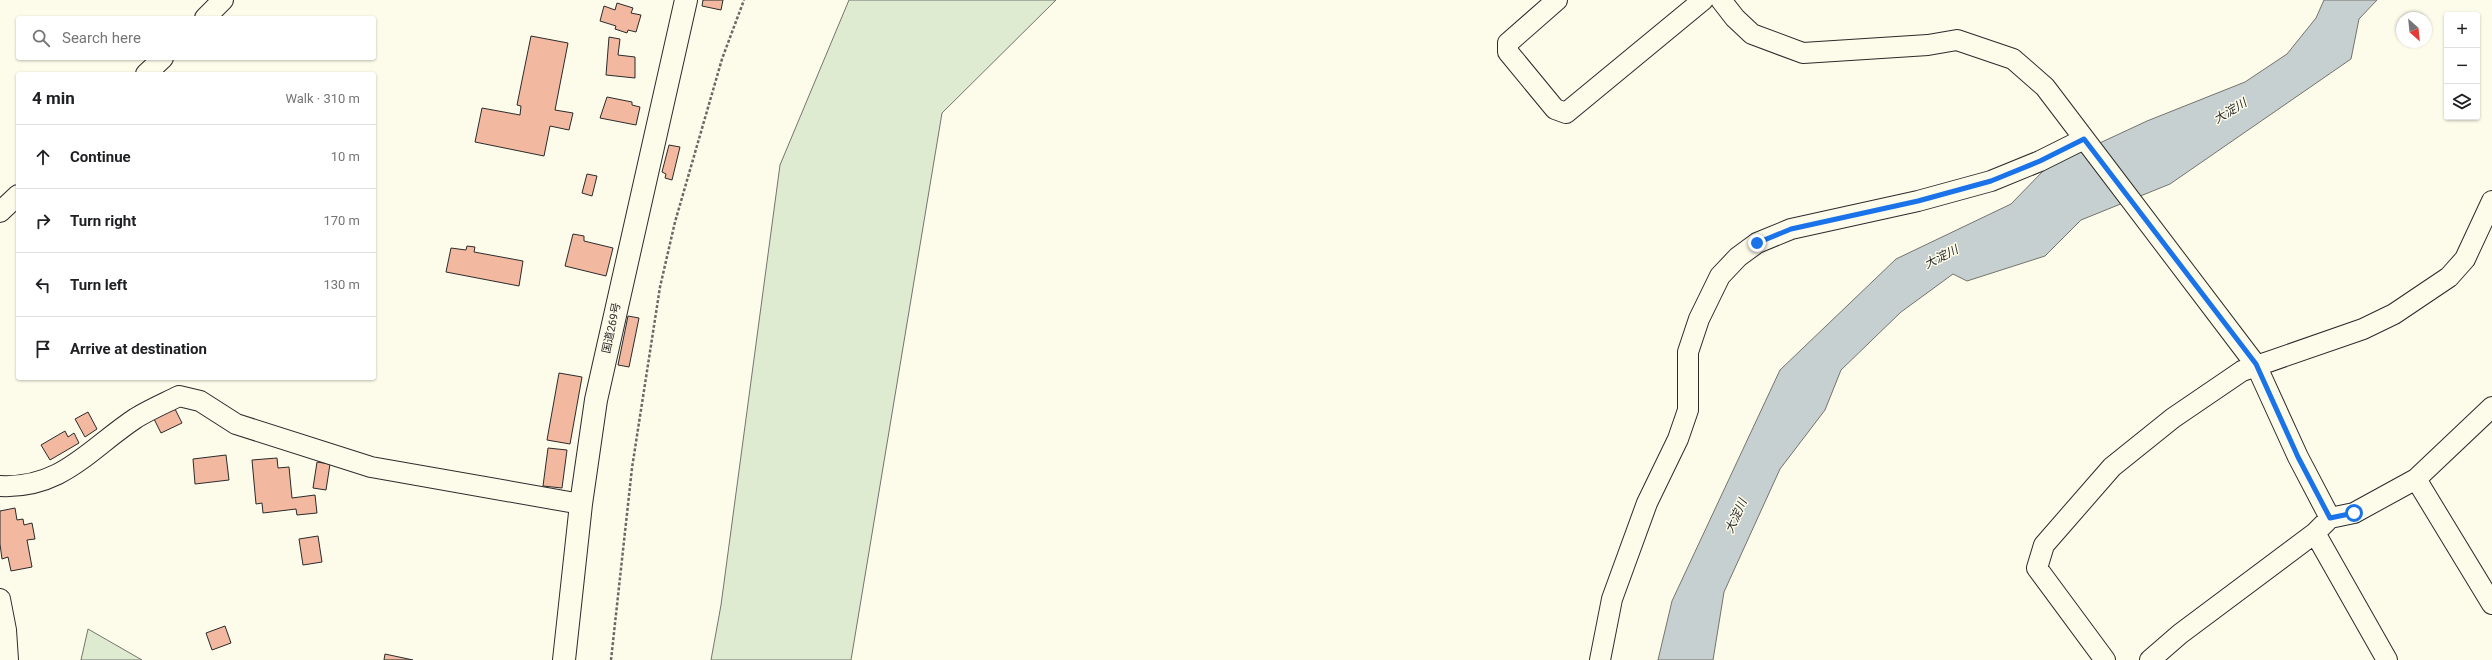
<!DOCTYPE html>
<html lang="en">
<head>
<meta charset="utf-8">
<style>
  :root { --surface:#fff; --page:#f6f6f6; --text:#202124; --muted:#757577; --line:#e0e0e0 }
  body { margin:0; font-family:Roboto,"Noto Sans JP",sans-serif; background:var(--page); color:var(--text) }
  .controls { position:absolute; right:12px; top:12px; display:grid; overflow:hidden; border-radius:4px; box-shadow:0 1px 3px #0004 }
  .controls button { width:36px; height:36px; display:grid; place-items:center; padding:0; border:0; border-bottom:1px solid var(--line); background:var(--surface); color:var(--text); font:20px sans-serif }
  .compass { position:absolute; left:2396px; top:12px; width:36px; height:36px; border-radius:50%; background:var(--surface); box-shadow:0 1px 3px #0004; rotate:153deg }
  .stop { position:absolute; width:12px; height:12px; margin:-9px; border:3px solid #1a73e8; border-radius:50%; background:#fff }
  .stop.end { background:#1a73e8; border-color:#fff; box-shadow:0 1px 4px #0008 }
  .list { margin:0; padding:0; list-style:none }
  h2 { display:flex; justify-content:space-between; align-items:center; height:52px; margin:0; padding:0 16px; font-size:17px }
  h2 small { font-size:13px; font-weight:400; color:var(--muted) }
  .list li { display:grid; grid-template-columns:26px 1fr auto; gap:12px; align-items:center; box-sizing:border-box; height:64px; padding:0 16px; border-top:1px solid var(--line) }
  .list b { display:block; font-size:15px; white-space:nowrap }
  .list em { font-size:13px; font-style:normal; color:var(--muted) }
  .icon { flex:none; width:22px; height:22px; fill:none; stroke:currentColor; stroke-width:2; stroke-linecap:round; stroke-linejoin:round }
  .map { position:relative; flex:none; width:2492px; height:660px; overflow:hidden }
  .search { position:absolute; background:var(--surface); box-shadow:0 1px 3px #0004; left:16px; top:16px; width:360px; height:44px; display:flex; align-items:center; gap:10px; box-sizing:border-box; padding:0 14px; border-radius:4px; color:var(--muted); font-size:15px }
  .panel { position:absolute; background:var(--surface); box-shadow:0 1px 3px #0004; left:16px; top:72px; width:360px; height:308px; border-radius:4px }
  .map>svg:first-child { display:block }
  .green { fill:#deebd1; stroke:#74746e }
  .water { fill:#c7d0d0; stroke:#74746e }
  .building { fill:#f2b8a0; stroke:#2b2b2b }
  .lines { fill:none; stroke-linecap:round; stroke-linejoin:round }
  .minor-casing { stroke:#2b2b2b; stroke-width:22 }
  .highway-casing { stroke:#2b2b2b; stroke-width:24 }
  .path { stroke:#6a6964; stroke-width:2.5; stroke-dasharray:3 2; stroke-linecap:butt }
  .minor { stroke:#fdfbea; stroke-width:20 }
  .highway { stroke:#fdfbea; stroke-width:22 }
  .route { stroke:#1a73e8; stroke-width:5 }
  .labels { text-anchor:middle; stroke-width:3; stroke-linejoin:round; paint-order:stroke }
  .street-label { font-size:11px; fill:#2b2b2b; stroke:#fdfbea }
  .water-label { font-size:12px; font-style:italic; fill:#2b2b2b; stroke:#fdfbea }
</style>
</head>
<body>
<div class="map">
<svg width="2492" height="660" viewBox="0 0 2492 660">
  <rect width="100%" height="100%" fill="#fdfbea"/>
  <path class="green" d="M 849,0 L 1056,0 L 942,113 L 851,660 L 711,660 L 721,605 L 780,165 Z
    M 88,629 L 142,660 L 81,660 Z"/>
  <path class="water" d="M 2324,0 L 2377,0 L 2359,19 L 2351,59 L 2170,184 L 2081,220 L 2045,256 L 1967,281 L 1953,274 L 1901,312 L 1841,370 L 1825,410 L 1780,469 L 1724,592 L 1713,660 L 1658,660 L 1672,601 L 1780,370 L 1896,259 L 2011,204 L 2046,168 L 2147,121 L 2245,82 L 2287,54 L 2316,18 Z"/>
  <path class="building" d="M 703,0 L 723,0 L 721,10 L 702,6 Z
    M 617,3 L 633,8 L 631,13 L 641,15 L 636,32 L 628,30 L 627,33 L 615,29 L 616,26 L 600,21 L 604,6 L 615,10 Z
    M 531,36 L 568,43 L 555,110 L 573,113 L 569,130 L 550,126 L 544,156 L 475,142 L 482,108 L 520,115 L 521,106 L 517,105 Z
    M 609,37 L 620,39 L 618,55 L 635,57 L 635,78 L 606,75 Z
    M 607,97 L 632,102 L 632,105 L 640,107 L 636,125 L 600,118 Z
    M 669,145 L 680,147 L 672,180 L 665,178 L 666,174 L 662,172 Z
    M 587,174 L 597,176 L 592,196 L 582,193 Z
    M 573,234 L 584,236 L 584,241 L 613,248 L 606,276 L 565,266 Z
    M 467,246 L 475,247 L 474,252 L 523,261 L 519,286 L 446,272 L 451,248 L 466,250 Z
    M 628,316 L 639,318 L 629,367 L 618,365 Z
    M 559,373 L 582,377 L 570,444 L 547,440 Z
    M 175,409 L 182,423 L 161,433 L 154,419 Z
    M 88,412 L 97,429 L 85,437 L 75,419 Z
    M 65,431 L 68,437 L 74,433 L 79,443 L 50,460 L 41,445 Z
    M 548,448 L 567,450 L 562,488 L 543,486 Z
    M 226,455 L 229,480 L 195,484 L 193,459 Z
    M 277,458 L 278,468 L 289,467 L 292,498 L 315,495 L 317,513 L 297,515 L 296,509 L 263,513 L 262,503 L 256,504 L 252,460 Z
    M 317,462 L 330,464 L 326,490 L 313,488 Z
    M 15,508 L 17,520 L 23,519 L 24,525 L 32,523 L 35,539 L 27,540 L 32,567 L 11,571 L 8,557 L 2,559 L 0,544 L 0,511 Z
    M 318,536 L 322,562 L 303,565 L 299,539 Z
    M 225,626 L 231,643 L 212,650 L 206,633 Z
    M 385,654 L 413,660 L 384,660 Z"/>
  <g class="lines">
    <g class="minor-casing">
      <path id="minor" d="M 1557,0 L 1508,43 L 1508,52 L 1555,109 L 1566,113 L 1703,0
        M 1721,0 L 1735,18 L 1752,34 L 1803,53 L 1928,45 L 1957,40 L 2013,59 L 2045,87 L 2256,365 L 2298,457 L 2330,518 L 2354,513 L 2416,479 L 2492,604
        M 205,18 L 223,0
        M 146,74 L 163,58
        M 0,212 L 18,195
        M 2416,479 L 2492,407
        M 0,486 C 62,489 89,449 136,418 C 149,410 165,403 179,396 L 200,401 L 236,424 L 371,467 L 581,504
        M 2315,533 L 2387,660
        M 0,599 L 6,630 L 8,660
        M 1600,660 L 1612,599 L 1647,503 L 1678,439 L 1688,410 L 1688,352 L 1699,319 L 1720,276 L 1738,257 L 1757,243 L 1791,229 L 1918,201 L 1991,181 L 2040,161 L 2084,139
        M 2105,660 L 2037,568 L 2044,545 L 2112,467 L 2173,418 L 2242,371 L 2363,329 L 2394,314 L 2449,277 L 2465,259 L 2492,201
        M 2150,660 L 2180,634 L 2315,533 L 2330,518"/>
    </g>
    <g class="highway-casing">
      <path id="highway" d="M 564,660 L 581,504 L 596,400 L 686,0"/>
    </g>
    <path class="path" d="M 611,660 L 632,468 L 660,287 L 675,222 L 722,59 L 744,0"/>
    <use href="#minor" class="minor"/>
    <use href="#highway" class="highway"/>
  </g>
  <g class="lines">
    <path class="route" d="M 1757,243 L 1791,229 L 1918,201 L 1991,181 L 2040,161 L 2084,139 L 2256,364 L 2298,457 L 2330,518 L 2354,513"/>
  </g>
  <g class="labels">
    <g class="street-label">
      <text transform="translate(611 328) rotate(-78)" y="4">国道269号</text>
    </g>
    <g class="water-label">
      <text transform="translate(2230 111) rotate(-31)" y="4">大淀川</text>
      <text transform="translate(1941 257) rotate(-27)" y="4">大淀川</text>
      <text transform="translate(1736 516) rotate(-66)" y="4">大淀川</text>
    </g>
  </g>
</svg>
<div class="controls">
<button>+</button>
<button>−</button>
<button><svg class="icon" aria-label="layers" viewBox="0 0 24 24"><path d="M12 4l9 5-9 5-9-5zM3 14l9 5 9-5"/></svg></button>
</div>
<svg class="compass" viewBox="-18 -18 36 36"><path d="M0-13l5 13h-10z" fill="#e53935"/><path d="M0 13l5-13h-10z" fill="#757577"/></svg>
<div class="stop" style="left:2354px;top:513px"></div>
<div class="stop end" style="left:1757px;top:243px"></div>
<div class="search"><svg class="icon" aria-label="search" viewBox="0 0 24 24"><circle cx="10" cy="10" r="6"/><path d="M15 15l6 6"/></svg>Search here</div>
<section class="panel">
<h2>4 min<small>Walk · 310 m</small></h2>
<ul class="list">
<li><svg class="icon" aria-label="ahead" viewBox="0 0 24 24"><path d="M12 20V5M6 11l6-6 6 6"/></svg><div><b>Continue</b></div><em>10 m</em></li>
<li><svg class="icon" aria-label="right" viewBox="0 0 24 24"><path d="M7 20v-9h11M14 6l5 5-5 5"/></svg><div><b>Turn right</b></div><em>170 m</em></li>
<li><svg class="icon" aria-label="left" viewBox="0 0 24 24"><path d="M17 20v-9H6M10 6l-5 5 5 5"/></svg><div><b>Turn left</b></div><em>130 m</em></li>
<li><svg class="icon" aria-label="arrive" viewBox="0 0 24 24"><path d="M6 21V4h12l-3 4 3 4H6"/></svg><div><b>Arrive at destination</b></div></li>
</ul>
</section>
</div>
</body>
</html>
